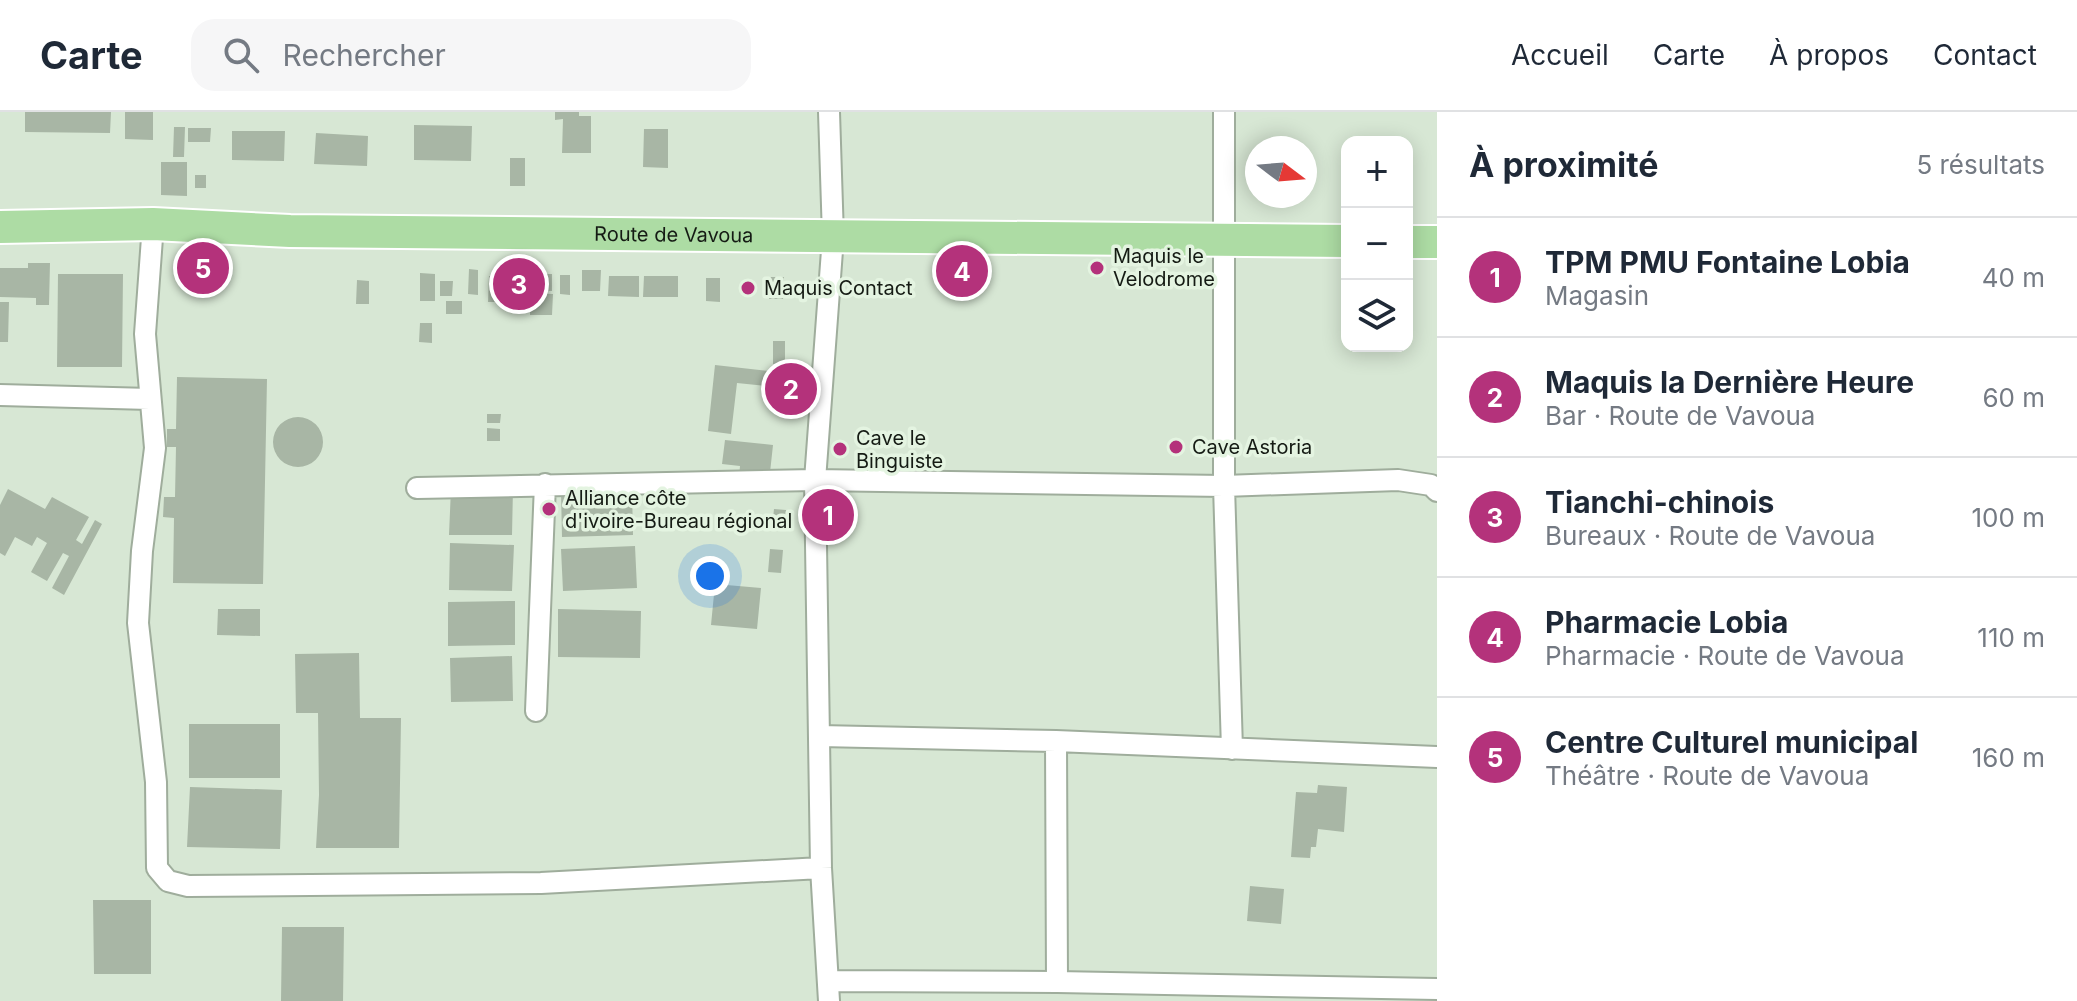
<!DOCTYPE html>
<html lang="fr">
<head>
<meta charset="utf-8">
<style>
  :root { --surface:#fff; --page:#f6f6f7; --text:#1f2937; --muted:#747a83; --line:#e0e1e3; --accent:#b4327b }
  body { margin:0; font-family:Inter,sans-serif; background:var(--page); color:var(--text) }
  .controls { position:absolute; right:24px; top:24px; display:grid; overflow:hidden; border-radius:16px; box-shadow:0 4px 20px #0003 }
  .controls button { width:72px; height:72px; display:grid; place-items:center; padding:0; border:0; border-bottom:2px solid var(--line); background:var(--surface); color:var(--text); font:40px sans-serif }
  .compass { position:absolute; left:1245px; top:24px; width:72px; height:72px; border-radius:50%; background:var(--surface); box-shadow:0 4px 20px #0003; rotate:106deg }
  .you { position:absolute; left:710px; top:464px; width:28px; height:28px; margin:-20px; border:6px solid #fff; border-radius:50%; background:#1a73e8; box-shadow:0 0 0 12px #1a73e833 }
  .badge { display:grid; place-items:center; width:52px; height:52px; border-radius:50%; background:var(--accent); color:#fff; font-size:26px; font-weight:700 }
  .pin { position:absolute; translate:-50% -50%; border:4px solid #fff; box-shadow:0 2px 8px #0006 }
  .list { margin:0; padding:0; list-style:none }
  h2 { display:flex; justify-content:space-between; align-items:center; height:104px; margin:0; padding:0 32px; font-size:34px }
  h2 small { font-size:26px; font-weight:400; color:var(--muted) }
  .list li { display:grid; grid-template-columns:52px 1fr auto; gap:24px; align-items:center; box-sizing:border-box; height:120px; padding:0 32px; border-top:2px solid var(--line) }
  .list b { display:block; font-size:30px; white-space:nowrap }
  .list p { margin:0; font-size:26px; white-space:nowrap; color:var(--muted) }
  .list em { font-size:26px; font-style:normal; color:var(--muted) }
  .icon { flex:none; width:44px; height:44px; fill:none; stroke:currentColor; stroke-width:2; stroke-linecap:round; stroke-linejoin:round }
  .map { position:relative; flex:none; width:1437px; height:889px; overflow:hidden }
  header { display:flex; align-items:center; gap:48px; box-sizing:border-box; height:112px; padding:0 40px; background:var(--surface); border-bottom:2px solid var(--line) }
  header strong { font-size:38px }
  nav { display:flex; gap:44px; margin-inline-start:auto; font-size:28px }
  .search { width:560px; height:72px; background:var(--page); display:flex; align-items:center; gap:20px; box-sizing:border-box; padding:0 28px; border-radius:24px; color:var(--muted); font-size:30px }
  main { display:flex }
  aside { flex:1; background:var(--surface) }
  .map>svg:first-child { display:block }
  .building { fill:#a8b6a5 }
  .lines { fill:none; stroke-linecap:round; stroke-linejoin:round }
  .minor-casing { stroke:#9fad9c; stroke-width:24 }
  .primary-casing { stroke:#fff; stroke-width:36 }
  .minor { stroke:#fff; stroke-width:20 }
  .primary { stroke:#addca4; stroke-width:32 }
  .poi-dot { fill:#b4327b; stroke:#e4f4e1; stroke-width:3 }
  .labels { text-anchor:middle; stroke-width:7; stroke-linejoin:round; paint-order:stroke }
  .street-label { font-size:20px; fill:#151b14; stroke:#e4f4e1 }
  .poi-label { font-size:20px; fill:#151b14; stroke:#e4f4e1; text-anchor:start }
</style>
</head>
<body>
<header>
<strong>Carte</strong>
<div class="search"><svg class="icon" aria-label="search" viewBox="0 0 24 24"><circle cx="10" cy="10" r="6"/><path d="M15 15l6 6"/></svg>Rechercher</div>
<nav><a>Accueil</a><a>Carte</a><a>À propos</a><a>Contact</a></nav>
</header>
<main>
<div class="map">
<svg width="1437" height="889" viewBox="0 0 1437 889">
  <rect width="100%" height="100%" fill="#d7e7d4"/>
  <path class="building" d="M 25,0 L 111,0 L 110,21 L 25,20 Z
    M 125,0 L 153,0 L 153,28 L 125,27 Z
    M 555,0 L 579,0 L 579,4 L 591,4 L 591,41 L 562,41 L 563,7 L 555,8 Z
    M 414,13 L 472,14 L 471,49 L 414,48 Z
    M 174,15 L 185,15 L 184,45 L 173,45 Z
    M 188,16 L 211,16 L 210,30 L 188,30 Z
    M 644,17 L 668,17 L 668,56 L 643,55 Z
    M 232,19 L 285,19 L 284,49 L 232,48 Z
    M 316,21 L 368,24 L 367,54 L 314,52 Z
    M 510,46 L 525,46 L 525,74 L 510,74 Z
    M 161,50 L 187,50 L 187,84 L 161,83 Z
    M 195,63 L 206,63 L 206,76 L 195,76 Z
    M 28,151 L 50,151 L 49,193 L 36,193 L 36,186 L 0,185 L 0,156 L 28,156 Z
    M 469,157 L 478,158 L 478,183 L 468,182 Z
    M 582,158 L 601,158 L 600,179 L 582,179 Z
    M 420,161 L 435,162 L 435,189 L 420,189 Z
    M 508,161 L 526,161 L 525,190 L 507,190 Z
    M 58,162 L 123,162 L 122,255 L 57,255 Z
    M 532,162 L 552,162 L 552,179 L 532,178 Z
    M 560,163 L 570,163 L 570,183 L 560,182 Z
    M 489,164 L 503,164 L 502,190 L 488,190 Z
    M 609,164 L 639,164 L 639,185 L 608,184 Z
    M 644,164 L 678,164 L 678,185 L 643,185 Z
    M 769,165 L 784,165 L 783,187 L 769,187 Z
    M 706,166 L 720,166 L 720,190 L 706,189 Z
    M 357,168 L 369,169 L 369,192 L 356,192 Z
    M 440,169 L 453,169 L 452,184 L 440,184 Z
    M 530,181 L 553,182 L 552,203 L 530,203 Z
    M 446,189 L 462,189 L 462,202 L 446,202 Z
    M 0,190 L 9,190 L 8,230 L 0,230 Z
    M 420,211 L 432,211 L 432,231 L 419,230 Z
    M 773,229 L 785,229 L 785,252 L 773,252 Z
    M 715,253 L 777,260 L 775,275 L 737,271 L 731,322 L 708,319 Z
    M 177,265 L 267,267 L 263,472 L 173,471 L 174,406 L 163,405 L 164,385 L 175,385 L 176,335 L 167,335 L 167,317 L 176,317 Z
    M 487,302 L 501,302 L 500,311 L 487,311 Z
    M273 330a25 25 0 1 1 50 0a25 25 0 1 1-50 0Z
    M 487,316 L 500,317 L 500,329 L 487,329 Z
    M 725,328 L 773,333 L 768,379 L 738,377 L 740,354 L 722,352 Z
    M 451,376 L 513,376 L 512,423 L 449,423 Z
    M 8,377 L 45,397 L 52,385 L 89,405 L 76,428 L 82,432 L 95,408 L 102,412 L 64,483 L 52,476 L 69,444 L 63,441 L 47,469 L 31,460 L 47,431 L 37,425 L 32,434 L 15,425 L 5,444 L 0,441 L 0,393 Z
    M 632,377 L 633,423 L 562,425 L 561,379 Z
    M 774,397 L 786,398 L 785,417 L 772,416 Z
    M 450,431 L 514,433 L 512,479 L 449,478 Z
    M 635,434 L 637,476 L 563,479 L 561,437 Z
    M 770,437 L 783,438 L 781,461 L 768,460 Z
    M 715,472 L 761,476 L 757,517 L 711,513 Z
    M 515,489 L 515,533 L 448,534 L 448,490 Z
    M 218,497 L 260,497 L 260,524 L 217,523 Z
    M 558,497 L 641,499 L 640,546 L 558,545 Z
    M 359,541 L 360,606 L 401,606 L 399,736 L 316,736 L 319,683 L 318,601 L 296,601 L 295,542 Z
    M 512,544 L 513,589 L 451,590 L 450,546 Z
    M 189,612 L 280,612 L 280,666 L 189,666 Z
    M 1318,673 L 1347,675 L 1344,720 L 1318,717 L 1316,735 L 1311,735 L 1310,746 L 1291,745 L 1296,680 L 1317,681 Z
    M 190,675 L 282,678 L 280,737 L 187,735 Z
    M 1250,774 L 1284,777 L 1281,812 L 1247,809 Z
    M 93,788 L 151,788 L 151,862 L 94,862 Z
    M 282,815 L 344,815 L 343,889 L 281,889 Z"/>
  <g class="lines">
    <g class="minor-casing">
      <path id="minor" d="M 829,0 L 833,125 L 815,368 L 821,756 L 829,889
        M 1224,0 L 1224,374 L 1232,637
        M 153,112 L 145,222 L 155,336 L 142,439 L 138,511 L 156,670 L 157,756 L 168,769 L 188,774 L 541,771 L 821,756
        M 0,283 L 150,287
        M 417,376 L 815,368 L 1224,374 L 1398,368 L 1431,373 L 1437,379
        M 536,599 L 545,372
        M 820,624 L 1056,629 L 1437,645
        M 1056,629 L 1057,870
        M 829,869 L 1057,870 L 1437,877"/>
    </g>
    <g class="primary-casing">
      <g id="primary">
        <path id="s1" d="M 0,115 L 153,112 L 290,119 L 1347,129"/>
        <path d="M 1407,130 L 1437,130"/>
      </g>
    </g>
    <use href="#minor" class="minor"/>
    <use href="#primary" class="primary"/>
  </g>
  <g class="poi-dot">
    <circle cx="1097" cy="156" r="8"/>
    <circle cx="748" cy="176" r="8"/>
    <circle cx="1176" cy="335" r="8"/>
    <circle cx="840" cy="337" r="8"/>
    <circle cx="549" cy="397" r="8"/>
  </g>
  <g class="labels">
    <g class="street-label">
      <text dy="7" stroke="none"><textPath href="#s1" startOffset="674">Route de Vavoua</textPath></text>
    </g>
    <g class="poi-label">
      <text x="1113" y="151">Maquis le<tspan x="1113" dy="23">Velodrome</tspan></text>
      <text x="764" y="183">Maquis Contact</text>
      <text x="856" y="333">Cave le<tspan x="856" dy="23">Binguiste</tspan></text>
      <text x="1192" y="342">Cave Astoria</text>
      <text x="565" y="393">Alliance côte<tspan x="565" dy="23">d'ivoire-Bureau régional</tspan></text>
    </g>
  </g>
</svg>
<div class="controls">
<button>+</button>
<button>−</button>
<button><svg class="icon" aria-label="layers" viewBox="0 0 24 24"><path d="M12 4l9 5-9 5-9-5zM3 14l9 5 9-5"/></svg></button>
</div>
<svg class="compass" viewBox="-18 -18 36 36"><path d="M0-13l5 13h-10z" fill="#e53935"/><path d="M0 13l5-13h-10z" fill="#747a83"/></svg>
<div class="you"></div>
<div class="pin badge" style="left:828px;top:403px">1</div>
<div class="pin badge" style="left:791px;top:277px">2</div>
<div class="pin badge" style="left:519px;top:172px">3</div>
<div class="pin badge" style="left:962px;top:159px">4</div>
<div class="pin badge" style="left:203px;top:156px">5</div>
</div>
<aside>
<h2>À proximité<small>5 résultats</small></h2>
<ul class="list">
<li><span class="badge">1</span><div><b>TPM PMU Fontaine Lobia</b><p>Magasin</p></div><em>40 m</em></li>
<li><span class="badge">2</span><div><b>Maquis la Dernière Heure</b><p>Bar · Route de Vavoua</p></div><em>60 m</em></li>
<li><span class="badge">3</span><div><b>Tianchi-chinois</b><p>Bureaux · Route de Vavoua</p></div><em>100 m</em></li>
<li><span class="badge">4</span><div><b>Pharmacie Lobia</b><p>Pharmacie · Route de Vavoua</p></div><em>110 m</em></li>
<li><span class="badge">5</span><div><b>Centre Culturel municipal</b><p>Théâtre · Route de Vavoua</p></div><em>160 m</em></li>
</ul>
</aside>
</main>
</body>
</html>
